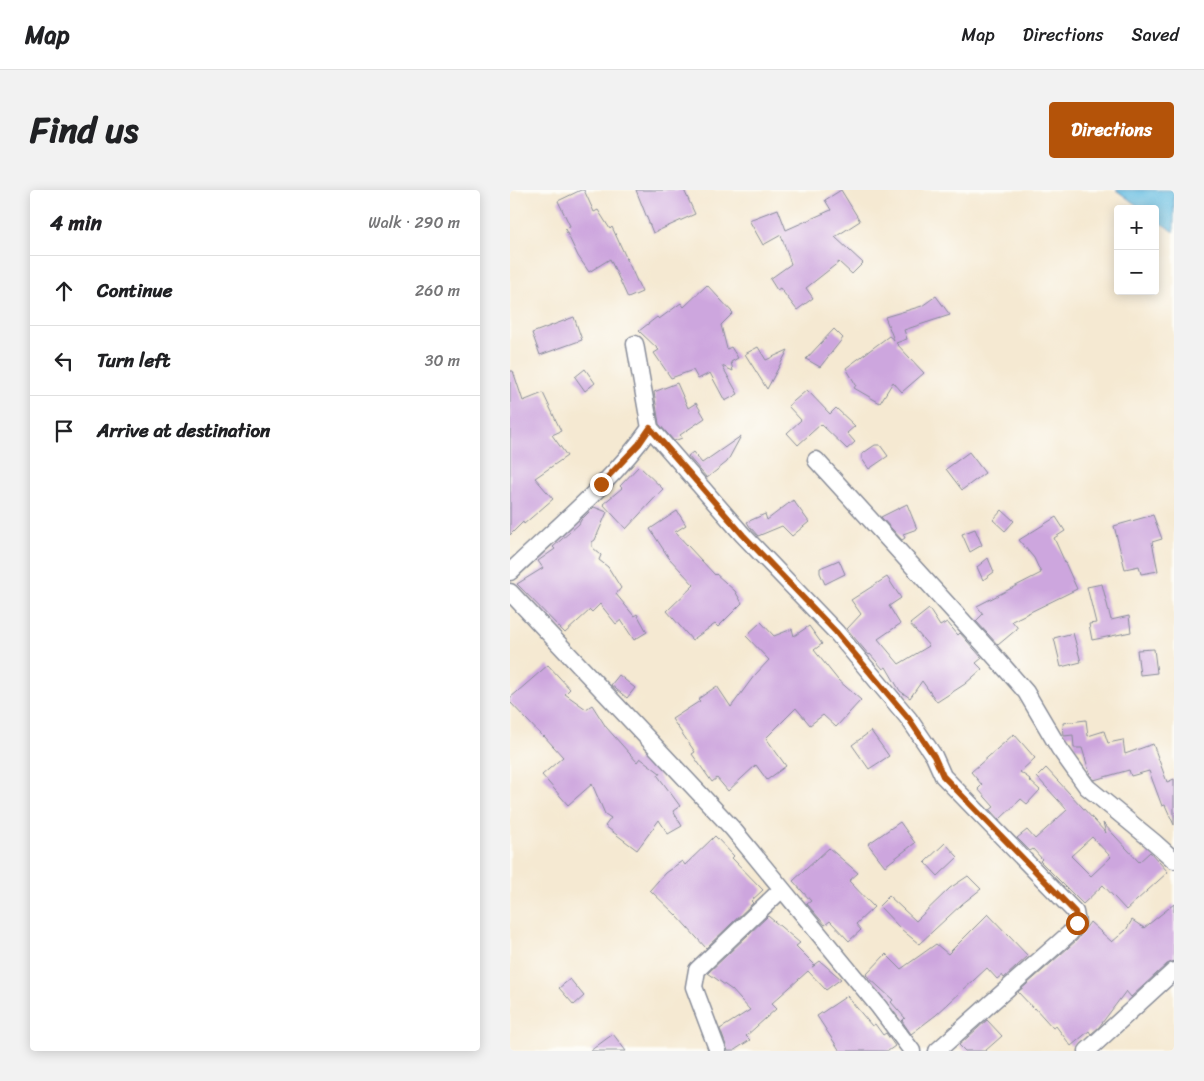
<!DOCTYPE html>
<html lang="en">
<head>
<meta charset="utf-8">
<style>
  :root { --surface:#fff; --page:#f2f2f2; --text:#202124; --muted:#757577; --line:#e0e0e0; --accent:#b45309 }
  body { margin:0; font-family:Sriracha,sans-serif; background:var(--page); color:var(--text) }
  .controls { position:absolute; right:15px; top:15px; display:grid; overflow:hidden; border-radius:5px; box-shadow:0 2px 12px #0003 }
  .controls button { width:45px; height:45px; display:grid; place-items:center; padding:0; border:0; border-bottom:1px solid var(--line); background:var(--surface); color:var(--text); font:25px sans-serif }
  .stop { position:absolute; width:15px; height:15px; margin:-11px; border:4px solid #b45309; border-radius:50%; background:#fff }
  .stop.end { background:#b45309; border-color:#fff; box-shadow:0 1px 5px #0008 }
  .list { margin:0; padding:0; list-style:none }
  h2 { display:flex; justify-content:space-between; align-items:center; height:65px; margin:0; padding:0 20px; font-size:21px }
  h2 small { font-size:16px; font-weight:400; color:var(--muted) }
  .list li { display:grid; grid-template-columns:32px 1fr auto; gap:15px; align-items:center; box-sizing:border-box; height:70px; padding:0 20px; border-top:1px solid var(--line) }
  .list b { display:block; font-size:19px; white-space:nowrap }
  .list em { font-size:16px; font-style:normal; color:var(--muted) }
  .icon { flex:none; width:28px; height:28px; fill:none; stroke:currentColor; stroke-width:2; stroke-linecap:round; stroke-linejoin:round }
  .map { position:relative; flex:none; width:664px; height:861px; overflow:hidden; border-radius:5px }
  header { display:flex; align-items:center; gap:30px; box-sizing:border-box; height:70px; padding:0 25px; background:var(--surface); border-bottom:1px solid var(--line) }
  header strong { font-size:24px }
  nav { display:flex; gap:28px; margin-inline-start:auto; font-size:18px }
  .intro { display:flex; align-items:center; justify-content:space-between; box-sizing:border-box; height:120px; padding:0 30px }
  h1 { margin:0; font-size:35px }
  .button { padding:12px 22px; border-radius:5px; background:var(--accent); color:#fff; font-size:18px; font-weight:700 }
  main { display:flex; gap:30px; padding:0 30px }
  aside { flex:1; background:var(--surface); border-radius:5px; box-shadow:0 2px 12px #0003 }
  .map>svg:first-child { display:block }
  .water { fill:#64bce1; stroke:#4076a0 }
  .building { fill:#cda6de; fill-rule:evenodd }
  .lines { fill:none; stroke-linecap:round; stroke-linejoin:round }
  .minor-casing { stroke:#888c98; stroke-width:19 }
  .minor { stroke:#fff; stroke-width:16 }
  .route { stroke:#b45309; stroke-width:6 }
</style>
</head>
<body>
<header>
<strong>Map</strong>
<nav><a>Map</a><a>Directions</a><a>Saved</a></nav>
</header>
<div class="intro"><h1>Find us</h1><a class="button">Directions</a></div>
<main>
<aside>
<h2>4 min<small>Walk · 290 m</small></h2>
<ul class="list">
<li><svg class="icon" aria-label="ahead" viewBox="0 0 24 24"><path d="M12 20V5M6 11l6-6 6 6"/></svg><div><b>Continue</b></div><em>260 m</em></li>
<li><svg class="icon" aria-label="left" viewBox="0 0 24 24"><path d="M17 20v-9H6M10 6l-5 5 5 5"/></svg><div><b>Turn left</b></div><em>30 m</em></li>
<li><svg class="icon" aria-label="arrive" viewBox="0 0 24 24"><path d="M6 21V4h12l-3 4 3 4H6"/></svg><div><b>Arrive at destination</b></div></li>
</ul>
</aside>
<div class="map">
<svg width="664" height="861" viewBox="0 0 664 861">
  <rect width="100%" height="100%" fill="#fdfcf7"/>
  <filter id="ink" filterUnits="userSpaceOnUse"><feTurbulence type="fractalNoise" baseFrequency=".02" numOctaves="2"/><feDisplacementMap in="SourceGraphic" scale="10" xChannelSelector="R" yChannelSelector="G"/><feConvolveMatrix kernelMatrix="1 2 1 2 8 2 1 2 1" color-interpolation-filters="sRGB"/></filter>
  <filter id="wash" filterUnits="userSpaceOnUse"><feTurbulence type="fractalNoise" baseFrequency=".0096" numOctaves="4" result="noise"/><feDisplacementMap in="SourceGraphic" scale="20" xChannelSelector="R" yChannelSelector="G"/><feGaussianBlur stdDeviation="1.12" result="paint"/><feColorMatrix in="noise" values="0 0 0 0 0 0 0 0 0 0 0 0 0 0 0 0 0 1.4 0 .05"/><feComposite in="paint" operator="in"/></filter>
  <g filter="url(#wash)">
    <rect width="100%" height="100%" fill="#f5e9d2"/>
    <path class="water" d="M 606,0 L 664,0 L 664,42 L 645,29 L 645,19 L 632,19 Z"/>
    <g id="blocks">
      <path class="building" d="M 71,0 L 74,0 L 84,22 L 88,20 L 100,39 L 102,37 L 132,102 L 118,108 L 100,69 L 79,82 L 68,66 L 55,39 L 60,36 L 48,11 Z
        M 126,0 L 174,0 L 185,24 L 143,43 Z
        M 331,0 L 350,31 L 325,47 L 353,73 L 342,84 L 329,72 L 296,98 L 303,108 L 287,120 L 270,98 L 267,100 L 260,89 L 281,74 L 271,45 L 253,55 L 239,30 L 268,19 L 276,40 L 321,20 L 315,10 Z
        M 197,95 L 223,123 L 211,135 L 217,159 L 221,157 L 228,168 L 221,172 L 223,181 L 212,176 L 228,204 L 215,211 L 200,183 L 188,189 L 183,180 L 161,188 L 144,163 L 149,160 L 129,141 L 147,127 L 149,129 L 171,113 L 174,117 Z
        M 426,106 L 440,125 L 394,140 L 397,149 L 386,153 L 414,183 L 392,202 L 383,192 L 370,213 L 344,198 L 346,195 L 336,178 L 379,146 L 384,150 L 375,127 L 412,116 Z
        M 64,127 L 72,150 L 30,165 L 22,143 Z
        M 324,139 L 333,148 L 310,177 L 296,169 Z
        M 248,157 L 256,170 L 278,160 L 257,199 L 235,164 Z
        M 75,179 L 85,193 L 75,201 L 65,187 Z
        M 0,181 L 3,181 L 13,211 L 33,203 L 51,241 L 42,245 L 57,266 L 25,288 L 43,309 L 14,334 L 13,332 L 0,345 Z
        M 167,193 L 178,218 L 186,213 L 195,228 L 170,245 L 172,248 L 164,251 L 149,234 L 144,202 Z
        M 297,200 L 320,224 L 326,218 L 345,236 L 337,243 L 345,252 L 337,259 L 311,234 L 288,255 L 277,243 L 291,230 L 278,216 Z
        M 231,246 L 217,272 L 197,288 L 178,266 L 183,262 L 192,273 Z
        M 365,255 L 370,255 L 378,266 L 359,279 L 352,269 L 352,264 Z
        M 459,262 L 475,283 L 452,300 L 436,279 Z
        M 129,276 L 153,299 L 116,339 L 93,314 L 112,298 L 110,296 Z
        M 283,310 L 299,332 L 282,346 L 272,336 L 248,346 L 240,337 L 237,332 L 255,324 L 257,330 Z
        M 397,314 L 407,339 L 393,344 L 395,348 L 392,350 L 371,327 Z
        M 84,317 L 97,322 L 85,350 L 82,352 L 82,357 L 91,365 L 89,370 L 98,377 L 111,398 L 106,404 L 124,426 L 127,424 L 137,442 L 124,450 L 111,430 L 106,434 L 90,414 L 82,422 L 80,420 L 55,443 L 7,394 L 33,378 L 28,371 L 45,359 L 43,357 L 69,334 L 71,330 Z
        M 492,320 L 504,331 L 495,341 L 483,330 Z
        M 167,321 L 176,335 L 165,342 L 205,385 L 206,384 L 225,401 L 232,413 L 208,437 L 205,434 L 182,450 L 157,421 L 184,395 L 159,368 L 140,339 Z
        M 643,325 L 652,349 L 642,352 L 648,381 L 631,384 L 629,376 L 615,379 L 604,336 Z
        M 546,327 L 555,341 L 544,348 L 567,399 L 502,431 L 507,437 L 507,439 L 488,455 L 466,431 L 473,424 L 467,416 L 531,383 L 524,368 L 509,350 Z
        M 465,339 L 472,355 L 460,362 L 452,344 Z
        M 478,368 L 484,382 L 473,390 L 467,377 Z
        M 329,370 L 335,384 L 315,394 L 310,383 L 310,378 Z
        M 377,387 L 391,408 L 379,416 L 390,434 L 368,449 L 389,474 L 419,456 L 400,434 L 419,419 L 430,436 L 437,432 L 448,445 L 450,443 L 472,468 L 466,473 L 472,479 L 455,494 L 427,512 L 412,491 L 400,508 L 390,501 L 376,477 L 373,479 L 360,464 L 359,465 L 337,439 L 351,424 L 341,410 Z
        M 592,394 L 601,430 L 619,426 L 621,442 L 582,450 L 579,434 L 586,433 L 577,397 Z
        M 251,432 L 264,446 L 282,439 L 284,446 L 299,436 L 312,454 L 304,460 L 328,490 L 351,510 L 326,537 L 313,525 L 300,535 L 286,518 L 256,548 L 276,576 L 257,590 L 246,575 L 218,601 L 207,588 L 202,592 L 182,564 L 185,562 L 162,529 L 190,511 L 188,509 L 207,496 L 221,517 L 244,486 L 259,470 L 236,446 Z
        M 563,443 L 571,472 L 551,477 L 544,448 Z
        M 644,459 L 647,483 L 630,485 L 627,460 Z
        M 38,475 L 60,499 L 55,504 L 76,519 L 82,515 L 96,537 L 127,572 L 130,568 L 150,583 L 148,586 L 170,616 L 163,621 L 172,636 L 158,644 L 149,630 L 127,660 L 95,636 L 101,628 L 95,624 L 82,594 L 58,615 L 32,585 L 53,567 L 34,546 L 33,547 L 0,512 L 0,508 Z
        M 109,485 L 125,498 L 117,508 L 101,495 Z
        M 576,530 L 578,546 L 594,541 L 598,553 L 613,550 L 615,564 L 643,554 L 657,592 L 664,589 L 664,635 L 655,615 L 652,616 L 639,581 L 621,586 L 619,580 L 584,590 L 580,584 L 572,558 L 564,558 L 563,545 L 554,546 L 553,533 Z
        M 361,541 L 379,566 L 359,579 L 342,555 Z
        M 504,544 L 525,568 L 510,582 L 520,589 L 519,590 L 530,600 L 517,614 L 511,609 L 489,630 L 480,620 L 484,617 L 468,599 L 472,595 L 461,582 Z
        M 536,578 L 596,643 L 593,633 L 629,672 L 640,662 L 658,682 L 616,720 L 593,695 L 573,714 L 530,671 L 532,669 L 523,659 L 520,661 L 507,648 L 517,640 L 525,649 L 557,620 L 527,587 ZM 582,647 L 601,667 L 581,686 L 561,666 Z
        M 390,632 L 405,653 L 375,676 L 358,654 Z
        M 205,646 L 224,666 L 222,668 L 253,700 L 241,711 L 243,713 L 196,758 L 167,726 L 140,700 L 155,683 L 172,671 L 175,675 Z
        M 435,653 L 448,667 L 428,686 L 415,672 Z
        M 319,658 L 348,683 L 339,691 L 364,717 L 346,734 L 351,740 L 339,751 L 320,731 L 315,735 L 297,714 L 301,711 L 283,691 Z
        M 458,686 L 471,699 L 452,714 L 409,754 L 391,739 L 369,716 L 379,706 L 406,731 L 440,698 Z
        M 664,714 L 664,771 L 657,774 L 621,807 L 616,801 L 589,837 L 581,844 L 579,841 L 561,856 L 546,836 L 543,838 L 525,818 L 524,819 L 508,802 L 567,750 L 580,732 L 602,752 L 616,740 L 622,730 L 634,738 Z
        M 478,724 L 518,766 L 494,788 L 492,785 L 487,789 L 477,778 L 426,825 L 401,844 L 392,831 L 395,828 L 381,812 L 383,810 L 356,785 L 376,764 L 391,779 L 426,754 L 438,764 Z
        M 258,726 L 290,753 L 286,756 L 305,775 L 302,777 L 310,771 L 331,789 L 316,800 L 298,781 L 261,814 L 266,819 L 236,846 L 240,850 L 223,861 L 218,861 L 210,839 L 240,820 L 222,800 L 198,783 Z
        M 60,789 L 74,806 L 64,815 L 49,798 Z
        M 337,806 L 362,836 L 365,834 L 373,845 L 376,843 L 385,856 L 378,861 L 330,861 L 307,826 Z
        M 477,830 L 492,846 L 475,861 L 455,861 L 449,855 Z
        M 103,844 L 116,861 L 80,861 Z"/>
    </g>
  </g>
  <g filter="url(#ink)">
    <use href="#blocks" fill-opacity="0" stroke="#888c98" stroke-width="1"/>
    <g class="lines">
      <g class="minor-casing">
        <path id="minor" d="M 140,238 L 233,345 L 326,442 L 399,529 L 424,566 L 433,586 L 565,722 L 567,733 L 560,743 L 427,861
          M 306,270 L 479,460 L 516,502 L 549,558 L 577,597 L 644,652 L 664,670
          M 0,382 C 46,338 104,290 140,238 L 125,154
          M 0,402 L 222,638 L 369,817 L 402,861
          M 208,861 L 184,797 L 187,780 L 272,699
          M 577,861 L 664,781"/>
      </g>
      <use href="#minor" class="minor"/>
    </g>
  </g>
  <g class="lines" filter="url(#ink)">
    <path class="route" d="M 91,294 L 129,254 L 140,238 L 233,345 L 326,442 L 399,529 L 424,566 L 433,586 L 565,722 L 567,733"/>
  </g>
</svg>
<div class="controls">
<button>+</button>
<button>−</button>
</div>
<div class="stop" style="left:567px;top:733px"></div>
<div class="stop end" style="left:91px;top:294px"></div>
</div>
</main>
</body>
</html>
